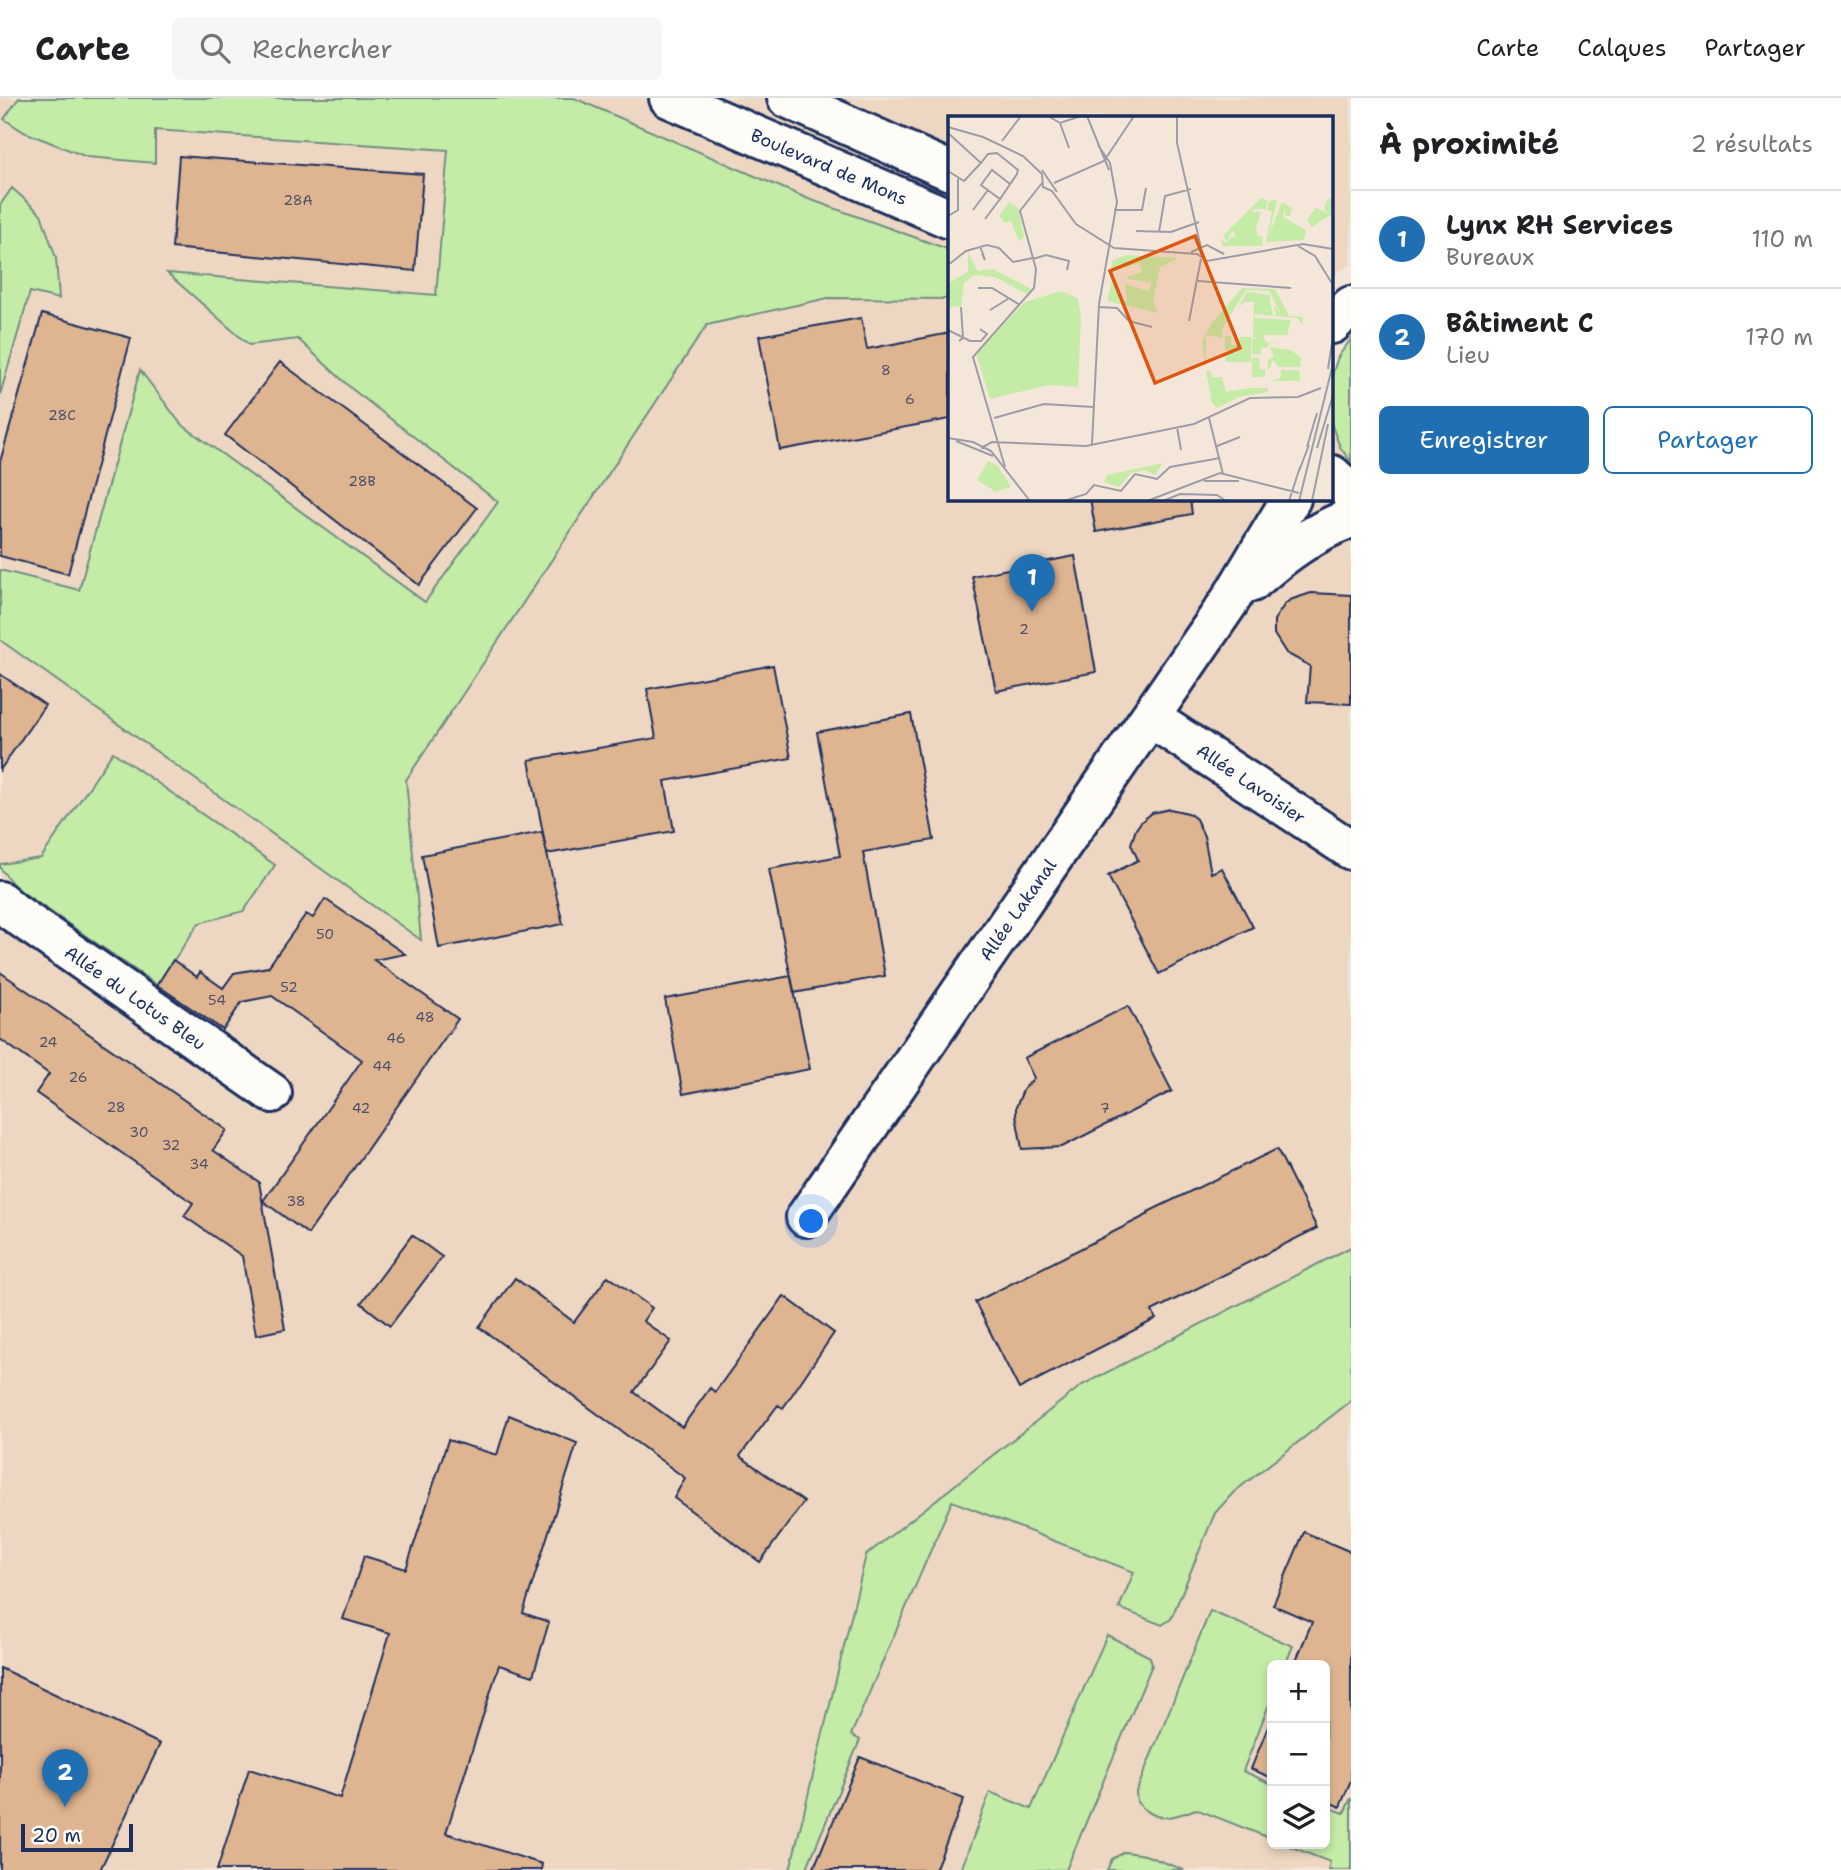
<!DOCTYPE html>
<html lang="fr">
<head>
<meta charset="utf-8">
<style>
  :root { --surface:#fff; --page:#f6f6f6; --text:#202124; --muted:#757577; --line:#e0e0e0; --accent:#1f6fb2 }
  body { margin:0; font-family:"Shantell Sans",sans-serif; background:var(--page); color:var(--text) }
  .controls { position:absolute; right:21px; bottom:21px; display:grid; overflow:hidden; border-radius:10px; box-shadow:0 4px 10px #0003 }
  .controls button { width:63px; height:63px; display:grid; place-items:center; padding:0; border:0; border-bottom:2px solid var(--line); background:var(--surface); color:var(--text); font:35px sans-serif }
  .scale { position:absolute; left:21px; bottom:18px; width:112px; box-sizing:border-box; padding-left:7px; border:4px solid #1b2f5e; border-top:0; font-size:19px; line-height:24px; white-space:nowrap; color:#1b2f5e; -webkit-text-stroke:5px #fdfcf7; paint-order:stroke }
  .you { position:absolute; left:812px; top:1124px; width:24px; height:24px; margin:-18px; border:5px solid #fff; border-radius:50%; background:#1a73e8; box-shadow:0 0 0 10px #1a73e833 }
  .badge { display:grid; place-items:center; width:46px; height:46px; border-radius:50%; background:var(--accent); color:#fff; font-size:23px; font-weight:700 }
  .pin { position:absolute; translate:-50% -58px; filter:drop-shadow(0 2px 4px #0008) }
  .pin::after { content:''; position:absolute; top:37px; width:24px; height:21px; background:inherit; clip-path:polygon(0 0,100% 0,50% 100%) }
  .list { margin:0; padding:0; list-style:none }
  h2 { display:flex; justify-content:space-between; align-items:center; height:91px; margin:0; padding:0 28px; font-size:30px }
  h2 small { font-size:23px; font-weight:400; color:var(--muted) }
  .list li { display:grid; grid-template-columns:46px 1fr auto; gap:21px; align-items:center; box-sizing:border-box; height:98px; padding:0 28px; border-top:2px solid var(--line) }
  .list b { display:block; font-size:26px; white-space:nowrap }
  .list p { margin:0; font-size:23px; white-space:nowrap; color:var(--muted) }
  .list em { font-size:23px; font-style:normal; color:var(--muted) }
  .actions { display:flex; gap:14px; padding:21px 28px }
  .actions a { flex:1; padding:16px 0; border:2px solid var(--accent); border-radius:10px; text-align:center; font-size:24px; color:var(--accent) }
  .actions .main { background:var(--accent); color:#fff }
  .icon { flex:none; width:38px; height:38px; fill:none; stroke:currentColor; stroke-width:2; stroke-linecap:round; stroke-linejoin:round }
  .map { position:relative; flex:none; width:1351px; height:1772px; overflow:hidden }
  header { display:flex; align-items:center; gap:42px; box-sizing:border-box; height:98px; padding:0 35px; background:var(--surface); border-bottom:2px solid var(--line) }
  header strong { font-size:33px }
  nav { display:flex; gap:38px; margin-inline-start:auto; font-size:24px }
  .search { width:490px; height:63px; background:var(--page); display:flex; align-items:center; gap:18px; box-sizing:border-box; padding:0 24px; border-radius:10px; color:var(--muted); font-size:26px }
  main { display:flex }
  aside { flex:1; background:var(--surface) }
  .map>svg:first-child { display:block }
  .built { fill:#eed7c2; fill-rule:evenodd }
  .green { fill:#c4eca7; stroke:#708e82; stroke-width:2 }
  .building { fill:#dfb490; stroke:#1b2f5e; stroke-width:2 }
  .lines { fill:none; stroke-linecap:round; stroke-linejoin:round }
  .street-casing { stroke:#1b2f5e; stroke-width:44 }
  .secondary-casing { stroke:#1b2f5e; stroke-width:44 }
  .street { stroke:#fdfcf7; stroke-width:38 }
  .secondary { stroke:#fdfcf7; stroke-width:38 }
  .labels { text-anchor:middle; stroke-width:5; stroke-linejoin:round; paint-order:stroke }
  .number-label { font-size:14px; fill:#4c506a }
  .street-label { font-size:18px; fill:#1b2f5e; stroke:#fdfcf7 }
  .inset-road { fill:none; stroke:#9d9da7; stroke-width:2 }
  .view { fill:#de5710; fill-opacity:0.15; stroke:#de5710; stroke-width:3.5 }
  .inset-edge { fill:none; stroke:#1b2f5e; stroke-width:3.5 }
</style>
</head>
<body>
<header>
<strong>Carte</strong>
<div class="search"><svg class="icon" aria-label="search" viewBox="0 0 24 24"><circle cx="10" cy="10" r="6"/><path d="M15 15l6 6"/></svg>Rechercher</div>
<nav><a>Carte</a><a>Calques</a><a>Partager</a></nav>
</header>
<main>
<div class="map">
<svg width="1351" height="1772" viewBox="0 0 1351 1772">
  <rect width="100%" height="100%" fill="#f4e6d8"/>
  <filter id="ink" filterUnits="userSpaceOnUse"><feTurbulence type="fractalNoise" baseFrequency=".0143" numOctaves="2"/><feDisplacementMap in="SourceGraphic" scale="14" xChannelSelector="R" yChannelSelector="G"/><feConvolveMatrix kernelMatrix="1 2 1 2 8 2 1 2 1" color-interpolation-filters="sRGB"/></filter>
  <g filter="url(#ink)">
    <path class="built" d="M 0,0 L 1351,0 L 1351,166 L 1332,178 L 1332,19 L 950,19 L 950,401 L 1332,401 L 1332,279 L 1351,287 L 1351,1772 L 0,1772 ZM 1272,1567 L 1325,1567 L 1325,1746 L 1272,1746 Z"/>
    <path class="green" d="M 19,0 L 574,0 L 806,100 L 950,152 L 950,201 L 828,200 L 707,227 L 406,682 L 421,842 L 0,542 L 0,472 L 79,492 L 140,272 L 181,326 L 425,504 L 498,404 L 352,291 L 298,241 L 249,247 L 167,175 L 436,197 L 448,52 L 155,32 L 155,65 L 87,59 L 24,34 L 4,21 Z
      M 12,90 L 41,116 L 56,160 L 59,201 L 30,194 L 0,297 L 0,107 Z
      M 1351,241 L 1351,364 L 1340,349 L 1332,328 L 1332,277 L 1338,259 Z
      M 113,654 L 275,767 L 244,813 L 199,825 L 157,887 L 15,789 L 0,770 L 0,766 L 41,760 Z
      M 1351,1149 L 1351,1303 L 1234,1394 L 1215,1415 L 1171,1521 L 1162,1527 L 1119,1510 L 1134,1474 L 952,1403 L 851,1637 L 860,1642 L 806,1772 L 790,1772 L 866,1457 L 1082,1287 Z
      M 1210,1513 L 1293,1548 L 1285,1567 L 1272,1567 L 1272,1599 L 1243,1673 L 1272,1686 L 1272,1741 L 1196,1711 C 1173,1720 1156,1726 1137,1704 L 1136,1694 Z
      M 1107,1537 L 1150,1559 L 1152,1567 L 1066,1772 L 961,1772 L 990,1694 L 1031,1711 Z
      M 1351,1700 L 1351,1772 L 1328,1772 L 1330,1764 L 1284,1746 L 1325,1746 L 1325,1708 L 1344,1715 Z
      M 1125,1754 L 1145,1757 L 1184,1772 L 1107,1772 L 1112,1761 Z"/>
    <path class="building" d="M 179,58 L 423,76 L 415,173 L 172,150 Z
      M 42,216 L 131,240 L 68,476 L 0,458 L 0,364 Z
      M 861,220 L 867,251 L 950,235 L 950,321 L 780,352 L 759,238 Z
      M 280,264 L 477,410 L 419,487 L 225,337 Z
      M 1090,401 L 1190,401 L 1192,416 L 1096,434 Z
      M 1075,458 L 1096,574 L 996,593 L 972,478 Z
      M 1311,495 L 1351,497 L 1351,606 L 1307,604 L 1310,568 L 1286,555 L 1274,536 L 1274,522 L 1285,506 L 1290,502 Z
      M 773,567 L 791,660 L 665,683 L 674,733 L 547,756 L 529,662 L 656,640 L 647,591 Z
      M 0,576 L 45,607 L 0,672 Z
      M 911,616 L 934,742 L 863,754 L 885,878 L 794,895 L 769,771 L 840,758 L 817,634 Z
      M 1170,711 L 1188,715 L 1196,721 L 1204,738 L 1211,775 L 1222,770 L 1253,829 L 1159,876 L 1108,778 L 1138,762 L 1131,746 L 1136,731 L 1141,724 L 1152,715 Z
      M 542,734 L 563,826 L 439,850 L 422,757 Z
      M 325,801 L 405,856 L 374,862 L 458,921 L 308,1136 L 263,1103 L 362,962 L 272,898 L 242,904 L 223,932 L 157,887 L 173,862 L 197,879 L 200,874 L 223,890 L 234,875 L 268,869 L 306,816 L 313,820 Z
      M 0,874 L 227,1032 L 213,1052 L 259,1084 L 285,1231 L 256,1237 L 242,1158 L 184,1118 L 193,1105 L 36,995 L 49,976 L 0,941 Z
      M 791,878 L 810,971 L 683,996 L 665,901 Z
      M 1128,908 L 1172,993 L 1062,1049 L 1022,1051 L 1016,1017 L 1016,1009 L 1023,992 L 1034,980 L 1024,960 Z
      M 1277,1051 L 1317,1130 L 1152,1213 L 1156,1221 L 1019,1291 L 975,1204 L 1149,1116 L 1148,1114 Z
      M 412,1137 L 442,1159 L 390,1228 L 361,1205 Z
      M 608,1178 L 652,1210 L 643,1223 L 671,1243 L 634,1294 L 682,1329 L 710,1290 L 715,1294 L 784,1198 L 834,1235 L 783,1310 L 778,1307 L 740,1358 L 804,1404 L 760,1464 L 674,1400 L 685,1380 L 479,1229 L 515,1180 L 574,1224 Z
      M 509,1317 L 577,1345 L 523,1515 L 549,1524 L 533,1578 L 499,1567 L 446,1735 L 542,1766 L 541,1772 L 217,1772 L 249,1671 L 340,1700 L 390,1535 L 343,1521 L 364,1458 L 406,1471 L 448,1342 L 497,1357 Z
      M 1304,1434 L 1351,1454 L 1351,1682 L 1340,1709 L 1325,1702 L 1325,1567 L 1294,1567 L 1312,1524 L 1273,1507 Z
      M 0,1570 L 160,1646 L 100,1772 L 0,1772 Z
      M 1272,1619 L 1272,1680 L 1251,1671 Z
      M 860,1659 L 964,1701 L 935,1772 L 813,1772 Z"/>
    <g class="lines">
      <g class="street-casing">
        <path id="street" d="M 1252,484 C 1282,457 1313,434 1351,420
          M 1151,620 L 1351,752
          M 0,803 L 13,814 L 272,995
          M 806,1119 L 1229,504 L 1291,401"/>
      </g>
      <g class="secondary-casing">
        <path id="secondary" d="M 669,0 L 950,121
          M 787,0 L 950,73
          M 1332,226 L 1351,208
          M 1332,377 L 1351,395"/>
      </g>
      <use href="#street" class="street"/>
      <use href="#secondary" class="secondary"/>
    </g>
  </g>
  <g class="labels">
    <g class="number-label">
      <text x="298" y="107">28A</text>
      <text x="886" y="277">8</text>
      <text x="910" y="306">6</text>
      <text x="62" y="322">28C</text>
      <text x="362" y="388">28B</text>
      <text x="1024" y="536">2</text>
      <text x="325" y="841">50</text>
      <text x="289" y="894">52</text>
      <text x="217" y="907">54</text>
      <text x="425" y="924">48</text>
      <text x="396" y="945">46</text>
      <text x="48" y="949">24</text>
      <text x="382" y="973">44</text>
      <text x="78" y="984">26</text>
      <text x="116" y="1014">28</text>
      <text x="361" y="1015">42</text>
      <text x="1105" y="1015">7</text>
      <text x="139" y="1039">30</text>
      <text x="171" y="1052">32</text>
      <text x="199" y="1071">34</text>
      <text x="296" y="1108">38</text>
    </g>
    <g class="street-label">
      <text transform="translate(829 69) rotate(23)" y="6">Boulevard de Mons</text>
      <text transform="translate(1251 686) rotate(34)" y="6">Allée Lavoisier</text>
      <text transform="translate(1018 812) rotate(-55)" y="6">Allée Lakanal</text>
      <text transform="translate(135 900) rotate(35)" y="6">Allée du Lotus Bleu</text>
    </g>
  </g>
  <g transform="translate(948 18)">
    <rect width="385" height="385" fill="#f4e6d8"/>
    <path d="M 313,82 L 319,84 L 318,93 L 307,93 L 303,96 L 313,96 L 308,113 L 310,121 L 315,120 L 314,130 L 275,130 L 272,122 L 278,127 L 285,120 L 287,123 L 287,117 L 284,115 L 279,125 L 275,120 ZM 380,82 L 385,84 L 385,97 L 364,111 L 359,103 L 368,92 L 380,97 L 376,93 ZM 329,84 L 321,119 L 334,86 L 344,92 L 342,100 L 337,99 L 337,90 L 335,101 L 358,114 L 356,124 L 318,126 L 324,95 L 319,94 L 321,85 ZM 61,86 L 71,93 L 76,122 L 71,125 L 63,105 L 57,107 L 51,100 ZM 20,137 L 30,155 L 45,153 L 83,173 L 79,178 L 47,161 L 26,159 L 16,167 L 13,190 L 2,191 L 0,167 L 20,156 ZM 179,139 L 230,142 L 212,151 L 205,187 L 210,197 L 159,185 L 165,160 L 170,166 L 171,185 L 179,184 L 177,168 L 201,175 L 203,167 L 177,162 L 194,156 L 191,147 L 162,156 L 165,144 ZM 294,172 L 327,173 L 341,200 L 355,201 L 355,209 L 349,202 L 328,200 L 326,189 L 333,198 L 321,175 L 298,174 L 275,211 L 274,222 L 258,219 L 258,253 L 254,225 L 263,208 ZM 113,175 L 130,182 L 133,202 L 130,271 L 101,269 L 42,283 L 28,237 L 77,186 ZM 299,176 L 321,179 L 325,200 L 307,198 L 307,202 L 343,204 L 339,219 L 316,219 L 317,226 L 338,227 L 321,227 L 320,231 L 313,232 L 313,238 L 304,238 L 304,223 L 315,222 L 305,222 L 306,186 L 296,186 L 290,192 ZM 277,220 L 283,220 L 283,229 L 290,229 L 291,221 L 303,221 L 303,246 L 277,246 L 278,237 L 291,236 L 277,234 ZM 322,231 L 343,234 L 353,242 L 352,251 L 331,251 L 325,244 L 321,253 L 317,253 L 317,261 L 304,261 L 304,242 L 311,242 L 312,254 L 320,252 L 320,244 L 326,240 ZM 333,254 L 351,254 L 352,265 L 324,265 L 333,261 ZM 258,255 L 263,255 L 264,261 L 274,261 L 278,276 L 302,272 L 320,272 L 320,276 L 291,281 L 269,292 L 264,287 ZM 40,345 L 50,350 L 63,371 L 48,376 L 29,364 ZM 215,347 L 207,359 L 197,354 L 183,357 L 171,371 L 156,366 L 159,359 Z" fill="#c4eca7"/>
    <path class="inset-road" d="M 100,0 L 112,7 L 133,0M 139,0 L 161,54M 229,0 L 229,27 L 253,132M 112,7 L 121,32M 0,11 L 35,21 L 75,40 L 94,58 L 95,71 L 104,75 L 128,108 L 166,132 L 249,138 L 259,145 L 355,128 L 385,133M 0,17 L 33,47 L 16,65 L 0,55M 54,25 L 73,0M 33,47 L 40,38 L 49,37 L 70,54 L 69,58 L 52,83 L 33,69 L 44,54 L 62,68M 94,54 L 109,76M 106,67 L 156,45 L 186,0M 25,94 L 40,74M 166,94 L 194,94 L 198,72M 0,100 L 10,94 L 10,63M 37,103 L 52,83M 188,115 L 223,116 L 251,106M 211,116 L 217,80 L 243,73M 32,130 L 37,144 L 34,138M 350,130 L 367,140 L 385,169M 243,136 L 259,129 L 276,138M 85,143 L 98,139 L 121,145 L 119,154M 0,149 L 18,135 L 39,129 L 51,132 L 65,146 L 85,142M 250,165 L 343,172M 30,172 L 44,172 L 72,189M 151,191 L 169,192 L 181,205 L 204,211M 42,194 L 60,183M 241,205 L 253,143M 0,214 L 22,225 L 33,225 L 39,218 L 32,213M 11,225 L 15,222 L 13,191M 380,253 L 385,220M 46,302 L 96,288 L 145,291M 261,302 L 275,358M 229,311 L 233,334M 0,322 L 25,326 L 43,335 L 82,385M 8,325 L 45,340M 144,328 L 151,188 L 169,86 L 162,47 L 150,29M 269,330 L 292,321M 359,331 L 369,297M 33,332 L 44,326 L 138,330 L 246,308 L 302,282 L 350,281 L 373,272M 369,332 L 385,279M 57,351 L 25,241 L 86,172 L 88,153 L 72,95 L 94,67M 351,355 L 361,329M 256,365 L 291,365M 116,385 L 138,378 L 146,369 L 173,375 L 187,358 L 209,363 L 222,351 L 272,342M 199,385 L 272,357 L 351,377M 215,385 L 232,378 L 269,379 L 278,385M 341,385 L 352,351M 351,385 L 385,248M 364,385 L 380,308"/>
    <path class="view" d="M 247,120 L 292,232 L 207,267 L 162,155 Z"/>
    <rect width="385" height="385" class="inset-edge"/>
  </g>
</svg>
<div class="controls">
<button>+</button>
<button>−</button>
<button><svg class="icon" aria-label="layers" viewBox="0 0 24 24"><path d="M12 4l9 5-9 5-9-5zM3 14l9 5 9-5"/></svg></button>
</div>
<div class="scale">20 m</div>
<div class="you"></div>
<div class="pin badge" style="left:1032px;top:514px">1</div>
<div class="pin badge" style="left:65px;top:1709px">2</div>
</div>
<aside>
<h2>À proximité<small>2 résultats</small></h2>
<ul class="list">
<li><span class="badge">1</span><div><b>Lynx RH Services</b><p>Bureaux</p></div><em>110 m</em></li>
<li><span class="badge">2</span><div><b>Bâtiment C</b><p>Lieu</p></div><em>170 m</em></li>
</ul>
<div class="actions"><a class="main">Enregistrer</a><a>Partager</a></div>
</aside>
</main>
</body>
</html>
